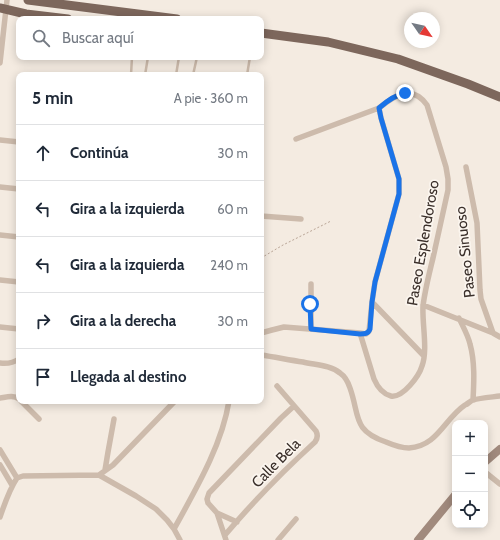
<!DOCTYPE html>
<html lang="es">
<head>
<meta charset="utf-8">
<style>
  :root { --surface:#fff; --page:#f2f2f3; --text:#1f2937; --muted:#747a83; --line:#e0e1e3 }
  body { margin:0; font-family:Cabin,sans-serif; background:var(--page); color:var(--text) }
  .controls { position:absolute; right:12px; bottom:12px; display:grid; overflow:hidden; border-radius:8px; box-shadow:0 2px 10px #0003 }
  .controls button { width:36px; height:36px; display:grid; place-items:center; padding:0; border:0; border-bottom:1px solid var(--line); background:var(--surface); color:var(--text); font:20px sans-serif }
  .compass { position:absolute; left:404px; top:12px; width:36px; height:36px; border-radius:50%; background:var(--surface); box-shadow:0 2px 10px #0003; rotate:124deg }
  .stop { position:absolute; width:12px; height:12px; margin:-9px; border:3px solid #1a73e8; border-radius:50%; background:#fff }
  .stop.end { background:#1a73e8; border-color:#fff; box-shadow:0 1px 4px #0008 }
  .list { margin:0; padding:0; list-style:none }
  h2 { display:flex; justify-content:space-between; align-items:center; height:52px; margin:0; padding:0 16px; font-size:17px }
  h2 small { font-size:13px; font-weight:400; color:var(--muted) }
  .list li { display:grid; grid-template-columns:26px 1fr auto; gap:12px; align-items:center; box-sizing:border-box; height:56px; padding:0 16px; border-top:1px solid var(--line) }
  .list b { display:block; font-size:15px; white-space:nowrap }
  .list em { font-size:13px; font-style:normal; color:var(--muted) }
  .icon { flex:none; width:22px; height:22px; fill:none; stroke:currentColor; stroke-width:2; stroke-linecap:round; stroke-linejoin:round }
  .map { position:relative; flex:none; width:500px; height:540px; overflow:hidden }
  .search { position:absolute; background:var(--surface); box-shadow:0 2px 10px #0003; left:16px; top:16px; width:248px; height:44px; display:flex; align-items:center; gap:10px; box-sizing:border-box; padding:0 14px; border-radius:8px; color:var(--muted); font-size:15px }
  .panel { position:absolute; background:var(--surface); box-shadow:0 2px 10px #0003; left:16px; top:72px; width:248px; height:332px; border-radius:8px }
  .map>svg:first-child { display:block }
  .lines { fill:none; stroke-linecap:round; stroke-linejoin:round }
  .path { stroke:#b9a596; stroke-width:1; stroke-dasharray:2 2; stroke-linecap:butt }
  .lane { stroke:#cdbbac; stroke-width:2.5 }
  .street { stroke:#cdbbac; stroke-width:5.5 }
  .secondary { stroke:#a18a7d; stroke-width:8 }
  .primary { stroke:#7d675c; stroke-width:9 }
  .route { stroke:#1a73e8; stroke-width:5 }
  .labels { text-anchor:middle; stroke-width:3.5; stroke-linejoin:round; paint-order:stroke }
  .street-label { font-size:15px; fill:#3b302b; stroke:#fbf5ee }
</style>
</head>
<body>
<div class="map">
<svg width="500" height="540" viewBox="0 0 500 540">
  <rect width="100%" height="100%" fill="#f4ebe1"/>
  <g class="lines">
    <path class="path" d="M 261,258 L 283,245 L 331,221"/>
    <path class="lane" d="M 131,75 L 132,57
      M 145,75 L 148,57
      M 176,75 L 179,57
      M 193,75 L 197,57
      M 247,75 L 250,57"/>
    <path class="street" d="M 0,63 L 7,0
      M 296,139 L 379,108
      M 0,140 L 19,142
      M 466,167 L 477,223 L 480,290 L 481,299 L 493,333 L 500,337
      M 0,187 L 19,189
      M 261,216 L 301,219
      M 0,235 L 19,237
      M 0,280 L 19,282
      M 372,302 L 424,356
      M 423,305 L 493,333
      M 459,318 C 463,327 468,335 470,344 C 475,362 474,382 473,400
      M 0,327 L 19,329
      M 311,329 L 311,284
      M 261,333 L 272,330 L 284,327 L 360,333 L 366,334 L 369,331 L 372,302 L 375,282 L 399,194 L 399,179 L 381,118 L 379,108 C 395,95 412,84 427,105 L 446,167 L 448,179 L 448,190 C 443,213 438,235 433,258 C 429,274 425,290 423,306 C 422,324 428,350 422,366 C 419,376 403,398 391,396 C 383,394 377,386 374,379 L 360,333
      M 261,355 C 275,357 289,360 303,362 C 315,365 330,365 340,373 C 346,377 348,382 350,388 C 360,416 352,430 386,442 C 393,445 401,448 409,448 C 438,446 444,419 465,405 C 468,404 470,401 473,400 C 480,398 493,397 500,396
      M 0,363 C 7,364 13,363 19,359
      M 0,398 C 7,397 13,395 19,399
      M 21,401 L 39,419
      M 0,450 L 17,478
      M 0,465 L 12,485
      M 105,470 L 108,452 L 114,419
      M 485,472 L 500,484
      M 99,475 L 113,465 L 175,401
      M 17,478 L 23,476 L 99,475 L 136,496 L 156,509 L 167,520 L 174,529
      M 217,513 L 237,522
      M 0,517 C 5,503 9,490 17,478
      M 225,535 C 253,502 283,471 315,442 C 318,438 318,435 316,431 L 277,386
      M 180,540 L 174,529 C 196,489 222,445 229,401
      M 226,540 L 217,513 L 208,503 L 207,499 L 209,493 L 281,418 L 294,406
      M 278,540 L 296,519"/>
    <path class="secondary" d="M 485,462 L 500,449
      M 418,540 L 455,495"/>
    <path class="primary" d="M 28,0 L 177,19
      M 0,8 L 26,14 L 68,19
      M 261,33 L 328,42 L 398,59 L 468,84 L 500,97"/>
  </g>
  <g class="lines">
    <path class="route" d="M 310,304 L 311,329 L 360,334 C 364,334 368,334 370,329 L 372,302 L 375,282 L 399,194 L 399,179 L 381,118 L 379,108 C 387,101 395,95 405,93"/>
  </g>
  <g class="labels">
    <g class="street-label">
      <text transform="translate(423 243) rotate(-80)" y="5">Paseo Esplendoroso</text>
      <text transform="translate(465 252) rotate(-96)" y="5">Paseo Sinuoso</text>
      <text transform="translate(276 463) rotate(-45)" y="5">Calle Bela</text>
    </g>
  </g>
</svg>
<div class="controls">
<button>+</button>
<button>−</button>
<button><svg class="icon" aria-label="locate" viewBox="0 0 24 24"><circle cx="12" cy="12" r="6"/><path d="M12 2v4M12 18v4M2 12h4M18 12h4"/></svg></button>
</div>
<svg class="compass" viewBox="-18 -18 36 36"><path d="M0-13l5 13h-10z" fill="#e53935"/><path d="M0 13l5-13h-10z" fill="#747a83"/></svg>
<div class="stop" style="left:310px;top:304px"></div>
<div class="stop end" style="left:405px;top:93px"></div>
<div class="search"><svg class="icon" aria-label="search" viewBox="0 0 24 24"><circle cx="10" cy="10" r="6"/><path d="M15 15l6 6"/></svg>Buscar aquí</div>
<section class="panel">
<h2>5 min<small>A pie · 360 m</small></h2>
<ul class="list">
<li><svg class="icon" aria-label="ahead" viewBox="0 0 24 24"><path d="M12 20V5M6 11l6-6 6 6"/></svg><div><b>Continúa</b></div><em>30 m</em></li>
<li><svg class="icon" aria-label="left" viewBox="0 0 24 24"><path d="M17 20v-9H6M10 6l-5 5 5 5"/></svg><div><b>Gira a la izquierda</b></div><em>60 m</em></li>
<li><svg class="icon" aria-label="left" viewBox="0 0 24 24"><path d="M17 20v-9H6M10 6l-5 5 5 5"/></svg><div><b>Gira a la izquierda</b></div><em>240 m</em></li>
<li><svg class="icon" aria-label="right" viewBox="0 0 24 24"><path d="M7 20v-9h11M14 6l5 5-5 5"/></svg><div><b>Gira a la derecha</b></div><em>30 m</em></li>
<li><svg class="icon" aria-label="arrive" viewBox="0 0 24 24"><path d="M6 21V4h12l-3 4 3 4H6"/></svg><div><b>Llegada al destino</b></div></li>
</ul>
</section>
</div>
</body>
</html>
